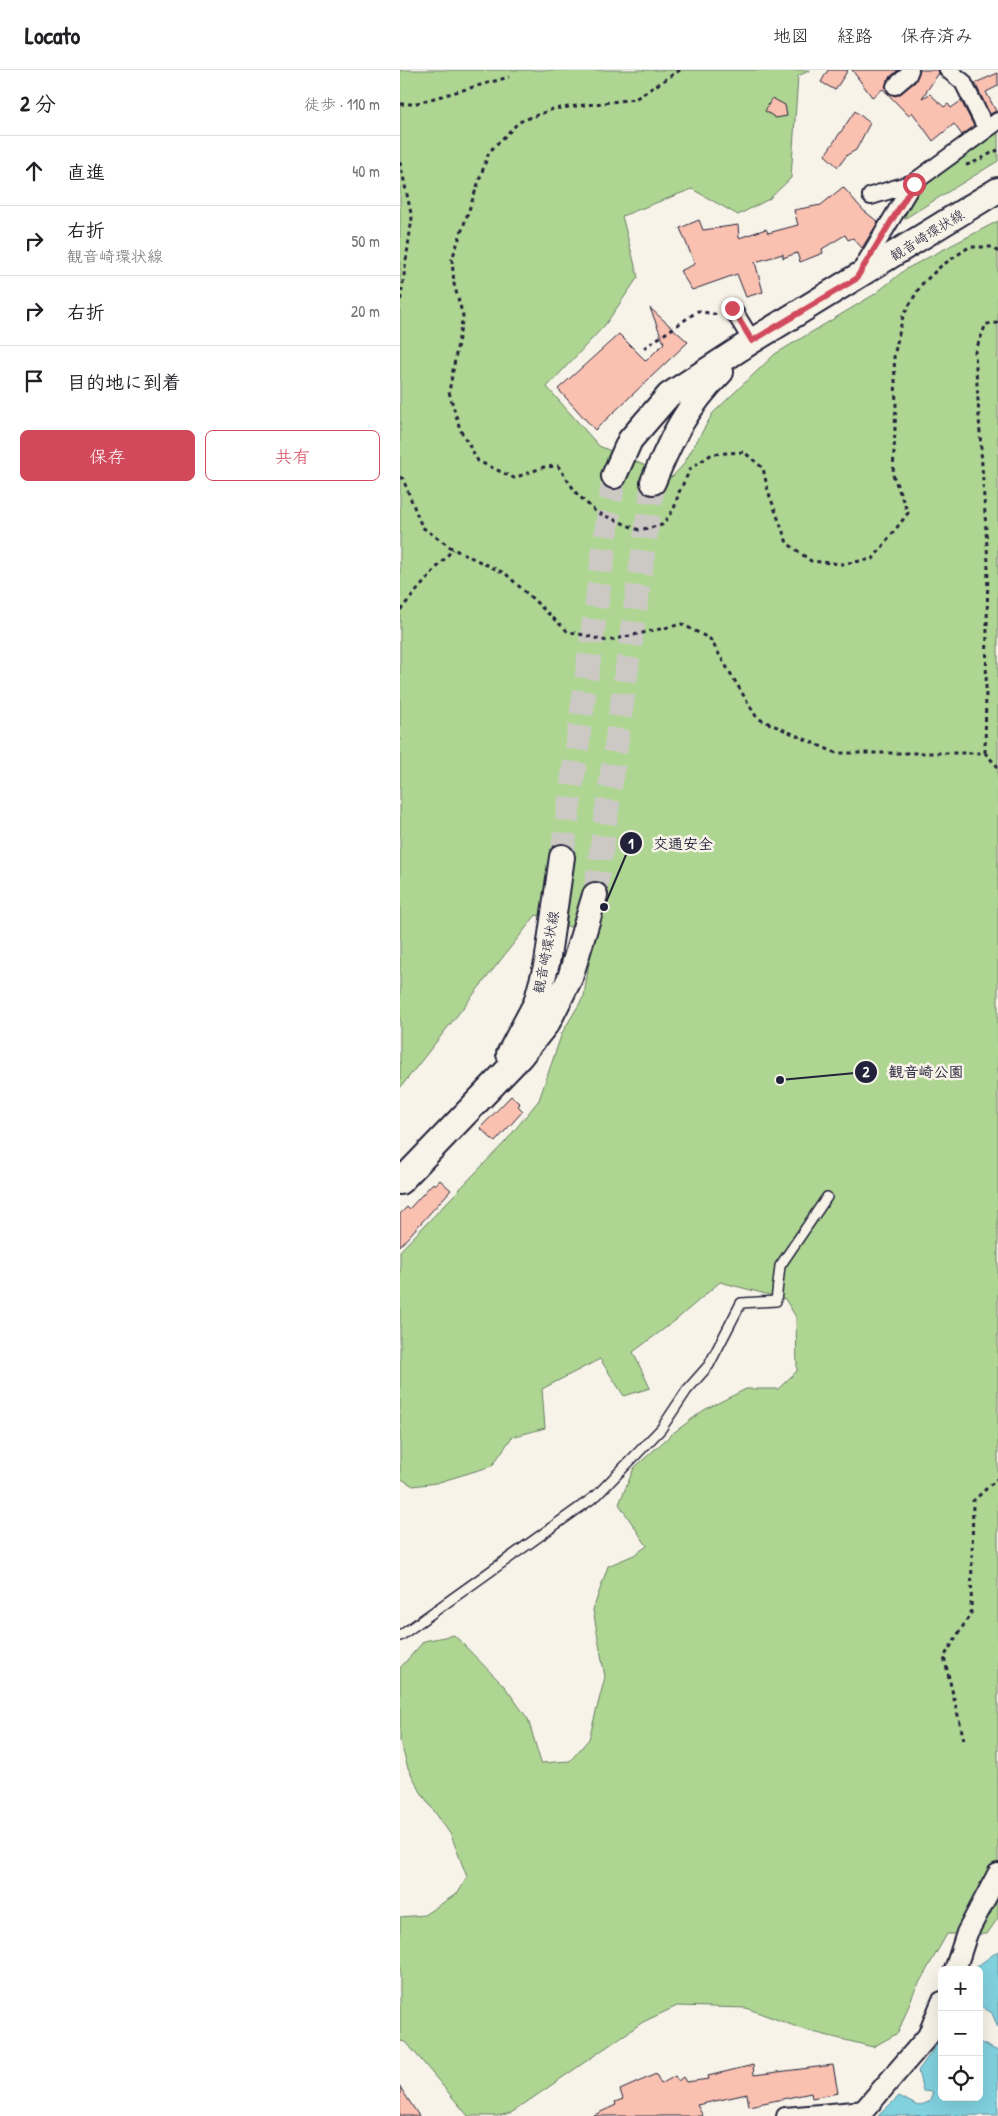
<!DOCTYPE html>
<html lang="ja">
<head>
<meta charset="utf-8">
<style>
  :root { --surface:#fff; --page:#f6f6f6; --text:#202124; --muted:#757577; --line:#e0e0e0; --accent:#d1495b }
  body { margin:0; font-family:"Patrick Hand","Klee One",sans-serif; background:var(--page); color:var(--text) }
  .controls { position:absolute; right:15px; bottom:15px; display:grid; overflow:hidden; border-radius:8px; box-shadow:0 5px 20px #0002 }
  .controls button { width:45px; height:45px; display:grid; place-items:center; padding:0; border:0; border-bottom:1px solid var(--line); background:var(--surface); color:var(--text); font:25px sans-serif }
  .stop { position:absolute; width:15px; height:15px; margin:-11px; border:4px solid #d1495b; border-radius:50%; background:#fff }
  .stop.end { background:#d1495b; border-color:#fff; box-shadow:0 1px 5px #0008 }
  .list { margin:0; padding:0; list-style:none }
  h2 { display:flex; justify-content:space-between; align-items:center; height:65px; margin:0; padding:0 20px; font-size:21px }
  h2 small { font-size:16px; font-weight:400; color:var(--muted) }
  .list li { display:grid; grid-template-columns:32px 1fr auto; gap:15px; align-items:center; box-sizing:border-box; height:70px; padding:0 20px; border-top:1px solid var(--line) }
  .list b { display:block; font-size:19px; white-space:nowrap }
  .list p { margin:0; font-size:16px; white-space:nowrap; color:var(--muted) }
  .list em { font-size:16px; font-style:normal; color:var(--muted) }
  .actions { display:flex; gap:10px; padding:15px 20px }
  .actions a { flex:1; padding:11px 0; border:1px solid var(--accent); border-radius:8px; text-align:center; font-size:18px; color:var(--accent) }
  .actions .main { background:var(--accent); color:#fff }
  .icon { flex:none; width:28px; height:28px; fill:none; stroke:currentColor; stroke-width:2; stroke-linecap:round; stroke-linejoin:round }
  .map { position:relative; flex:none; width:598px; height:2046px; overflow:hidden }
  header { display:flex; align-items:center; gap:30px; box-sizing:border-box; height:70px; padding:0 25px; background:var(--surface); border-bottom:1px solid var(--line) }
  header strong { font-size:24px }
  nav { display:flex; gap:28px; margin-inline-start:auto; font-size:18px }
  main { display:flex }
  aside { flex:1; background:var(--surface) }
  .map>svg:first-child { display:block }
  .green { fill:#aed692; stroke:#687c66 }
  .water { fill:#81d1de; stroke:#5b8b9d }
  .building { fill:#fac0b0; stroke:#22223b }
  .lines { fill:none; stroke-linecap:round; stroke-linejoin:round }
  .secondary-tunnel { stroke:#ccc9c5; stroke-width:24; stroke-dasharray:24 12; stroke-linecap:butt }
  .service-casing { stroke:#22223b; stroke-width:12 }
  .minor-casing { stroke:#22223b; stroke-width:20 }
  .tertiary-casing { stroke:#22223b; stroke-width:24 }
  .secondary-casing { stroke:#22223b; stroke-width:28 }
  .path { stroke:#22223b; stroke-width:3; stroke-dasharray:4 4; stroke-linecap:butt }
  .service { stroke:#f7f3e8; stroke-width:9 }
  .minor { stroke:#f7f3e8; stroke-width:16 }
  .tertiary { stroke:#f7f3e8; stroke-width:20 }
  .secondary { stroke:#f7f3e8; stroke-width:24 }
  .route { stroke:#d1495b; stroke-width:6 }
  .labels { text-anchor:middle; stroke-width:5; stroke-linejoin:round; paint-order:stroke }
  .street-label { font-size:14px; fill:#22223b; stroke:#f7f3e8 }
  .leader { fill:none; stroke:#22223b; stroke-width:2 }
  .callout-dot { fill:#22223b; stroke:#f7f3e8; stroke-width:2 }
  .mark-label { font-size:15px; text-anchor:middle; font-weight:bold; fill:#fff }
  .callout-label { font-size:15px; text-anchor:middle; font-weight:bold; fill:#22223b; stroke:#f7f3e8; stroke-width:5; stroke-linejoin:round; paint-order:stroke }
</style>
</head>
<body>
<header>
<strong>Locato</strong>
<nav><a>地図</a><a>経路</a><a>保存済み</a></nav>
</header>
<main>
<aside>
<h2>2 分<small>徒歩 · 110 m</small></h2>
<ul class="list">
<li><svg class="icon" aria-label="ahead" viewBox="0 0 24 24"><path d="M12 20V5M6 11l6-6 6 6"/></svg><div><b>直進</b></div><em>40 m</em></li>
<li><svg class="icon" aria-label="right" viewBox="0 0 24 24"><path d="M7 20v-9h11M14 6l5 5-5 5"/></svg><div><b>右折</b><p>観音崎環状線</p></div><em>50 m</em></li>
<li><svg class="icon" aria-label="right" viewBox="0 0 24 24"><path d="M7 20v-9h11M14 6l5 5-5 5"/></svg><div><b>右折</b></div><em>20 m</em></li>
<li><svg class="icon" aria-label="arrive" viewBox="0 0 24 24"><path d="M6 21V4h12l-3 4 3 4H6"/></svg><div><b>目的地に到着</b></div></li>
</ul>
<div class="actions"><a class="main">保存</a><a>共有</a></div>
</aside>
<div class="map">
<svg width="598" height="2046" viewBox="0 0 598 2046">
  <rect width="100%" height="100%" fill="#f7f3e8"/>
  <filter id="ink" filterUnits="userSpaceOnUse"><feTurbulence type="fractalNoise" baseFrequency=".02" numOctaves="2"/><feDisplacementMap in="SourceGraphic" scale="10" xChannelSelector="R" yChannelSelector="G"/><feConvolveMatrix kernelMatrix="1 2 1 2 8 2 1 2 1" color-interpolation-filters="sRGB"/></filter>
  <g filter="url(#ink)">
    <path class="green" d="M 0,0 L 411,0 L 398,6 L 391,108 L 369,129 L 338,145 L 292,119 L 222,146 L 238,207 L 205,255 L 147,317 L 199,376 L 272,407 L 283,395 L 313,343 L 375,284 L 475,224 L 506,199 L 598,151 L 598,1848 L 587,1864 L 547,1864 L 514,1922 L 498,1963 L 473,1977 L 405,1960 L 346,1938 L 277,1936 L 243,1952 L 111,2043 L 97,2046 L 68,2046 L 6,1972 L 0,1971 L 0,1847 L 24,1845 L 58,1823 L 67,1807 L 51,1765 L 22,1724 L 8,1698 L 0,1671 L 0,1598 L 24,1571 L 54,1565 L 105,1617 L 128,1649 L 141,1693 L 170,1691 L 189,1669 L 205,1607 L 193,1540 L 208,1496 L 234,1485 L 247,1476 L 219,1434 L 234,1398 L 272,1364 L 304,1340 L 346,1319 L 378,1319 L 397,1301 L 396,1247 L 385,1229 L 320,1212 L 276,1250 L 233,1282 L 250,1318 L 224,1326 L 200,1289 L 142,1319 L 145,1358 L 112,1367 L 92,1396 L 36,1413 L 13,1416 L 0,1408 L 0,1181 L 105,1072 L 139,1030 L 162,963 L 184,926 L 193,865 L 136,845 L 0,1018 Z
      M 598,58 L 598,91 L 504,149 L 517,116 Z"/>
    <path class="water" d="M 598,1881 L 598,1958 L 592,1943 L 579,1935 L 579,1900 L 572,1900 Z
      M 542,1967 L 542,2027 L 579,2027 L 579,1972 L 598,1981 L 598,2045 L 478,2046 L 499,2026 L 518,2036 L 529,2032 L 533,2022 L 523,2021 L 518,2001 Z"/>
    <path class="building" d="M 428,0 L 448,0 L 435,20 L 421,12 Z
      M 452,0 L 498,0 L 488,9 L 485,17 L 488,23 L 496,26 L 515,12 L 520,0 L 538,0 L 539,3 L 522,28 L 530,24 L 544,37 L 548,34 L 551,38 L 561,31 L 574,56 L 562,65 L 554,54 L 533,71 L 512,42 L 509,46 L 483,19 L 472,27 Z
      M 598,3 L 598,16 L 586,22 L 596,41 L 590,44 L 575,13 Z
      M 372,28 L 385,35 L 387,46 L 376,48 L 365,41 Z
      M 455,41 L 470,53 L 456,80 L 447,85 L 438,97 L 425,85 Z
      M 443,117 L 463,140 L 478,152 L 462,178 L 453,168 L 448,170 L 445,165 L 422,179 L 423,183 L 400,192 L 397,183 L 383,188 L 383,184 L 355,192 L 363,222 L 346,227 L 337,204 L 292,220 L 280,201 L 295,194 L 280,158 L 299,150 L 303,160 L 338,155 L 339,168 L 366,159 L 368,163 L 398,155 L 394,140 L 421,135 Z
      M 250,238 L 288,272 L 195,360 L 158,319 L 219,264 L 246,291 L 264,273 Z
      M 111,1026 L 120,1034 L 118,1036 L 123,1041 L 95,1072 L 80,1058 Z
      M 40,1110 L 51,1120 L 0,1176 L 0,1144 L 7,1137 L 9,1139 L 33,1113 L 35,1115 Z
      M 353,1995 L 354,2005 L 433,1995 L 438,2023 L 412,2028 L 411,2023 L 349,2036 L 347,2024 L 297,2035 L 303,2046 L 192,2046 L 216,2035 L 215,2032 L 223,2029 L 220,2020 L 256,2004 L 261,2014 L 275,2006 L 278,2011 L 283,2007 L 286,2012 L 309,2009 L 308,2006 Z
      M 0,2017 L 19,2046 L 0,2046 Z"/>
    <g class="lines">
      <path class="secondary-tunnel" d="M 162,787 L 214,406
        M 195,825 L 253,412"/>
      <g class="service-casing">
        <path id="service" d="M 0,1566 L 197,1425 L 261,1359 L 287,1320 L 309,1295 L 341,1233 L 376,1231 L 380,1196 L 427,1127"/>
      </g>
      <g class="minor-casing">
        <path id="minor" d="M 548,0 L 563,12 L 586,58
          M 495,16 L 508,5 L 510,0
          M 471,126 L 513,113
          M 458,205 L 513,113 L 598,51
          M 332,238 L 352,271
          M 385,2046 L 466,2039"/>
      </g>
      <g class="tertiary-casing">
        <path id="tertiary" d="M 555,1900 L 567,1863 L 598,1804
          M 459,2046 L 528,1966 L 542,1932"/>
      </g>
      <g class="secondary-casing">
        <path id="secondary" d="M 214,406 L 230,370 L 269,325 L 352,271 L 598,120
          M 253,412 C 272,367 286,337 321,302
          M 109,984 L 136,933 L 147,893 L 162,787
          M 0,1112 L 120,987 L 148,952 L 170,908 L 195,825"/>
      </g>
      <path class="path" d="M 280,0 L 235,29 L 153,39 L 119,52 L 89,82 L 52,189 L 54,214 L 63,246 L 49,322 L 60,359 L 78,391 L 114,408 L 144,397 L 158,396 L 177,424 L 196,442 L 239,460 L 262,455 L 274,439 L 279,422 L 291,398 L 312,384 L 344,382 L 363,398 L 368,421 L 387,473 L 411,491 L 442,494 L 473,489 L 508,443 L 493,405 L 496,334 L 494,286 L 503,246 L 521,215 L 541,196 L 569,177 L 592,177 L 598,182
        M 0,34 L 13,34 L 109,7
        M 0,92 L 12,148 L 0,234
        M 566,95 C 578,92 586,85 598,80
        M 244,278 L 298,241 L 319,245
        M 0,407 L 3,409 L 22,457 L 53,479 L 106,504 L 167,561 L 207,571 L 282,554 L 310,569 L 357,648 L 436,683 L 585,683 L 598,697
        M 0,540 L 53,479
        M 585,683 L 588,493 L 575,282 L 586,254 L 598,253
        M 564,1670 L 544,1587 L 571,1543 L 573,1431 L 598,1408"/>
      <use href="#service" class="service"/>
      <use href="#minor" class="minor"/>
      <use href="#tertiary" class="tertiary"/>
      <use href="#secondary" class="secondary"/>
    </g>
  </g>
  <g class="lines" filter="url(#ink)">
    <path class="route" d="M 332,238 L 352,271 L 456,209 L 514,114"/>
  </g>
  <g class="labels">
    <g class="street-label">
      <text transform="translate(527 165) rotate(-32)" y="5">観音崎環状線</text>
      <text transform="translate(146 882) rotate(-79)" y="5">観音崎環状線</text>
    </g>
  </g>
  <path class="leader" d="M204 837L231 773M380 1010L466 1002"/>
  <g class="callout-dot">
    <circle cx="204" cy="837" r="5"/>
    <circle cx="380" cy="1010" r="5"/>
    <circle cx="231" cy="773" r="12"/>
    <circle cx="466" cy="1002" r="12"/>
  </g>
  <g class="mark-label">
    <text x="231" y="779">1</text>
    <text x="466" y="1007">2</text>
  </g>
  <g class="callout-label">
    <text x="283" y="779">交通安全</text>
    <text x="526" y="1007">観音崎公園</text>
  </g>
</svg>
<div class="controls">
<button>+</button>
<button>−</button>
<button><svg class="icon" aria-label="locate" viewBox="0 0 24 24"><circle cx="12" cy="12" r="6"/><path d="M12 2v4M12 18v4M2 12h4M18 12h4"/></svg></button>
</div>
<div class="stop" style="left:514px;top:114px"></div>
<div class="stop end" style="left:332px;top:238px"></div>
</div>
</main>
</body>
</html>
